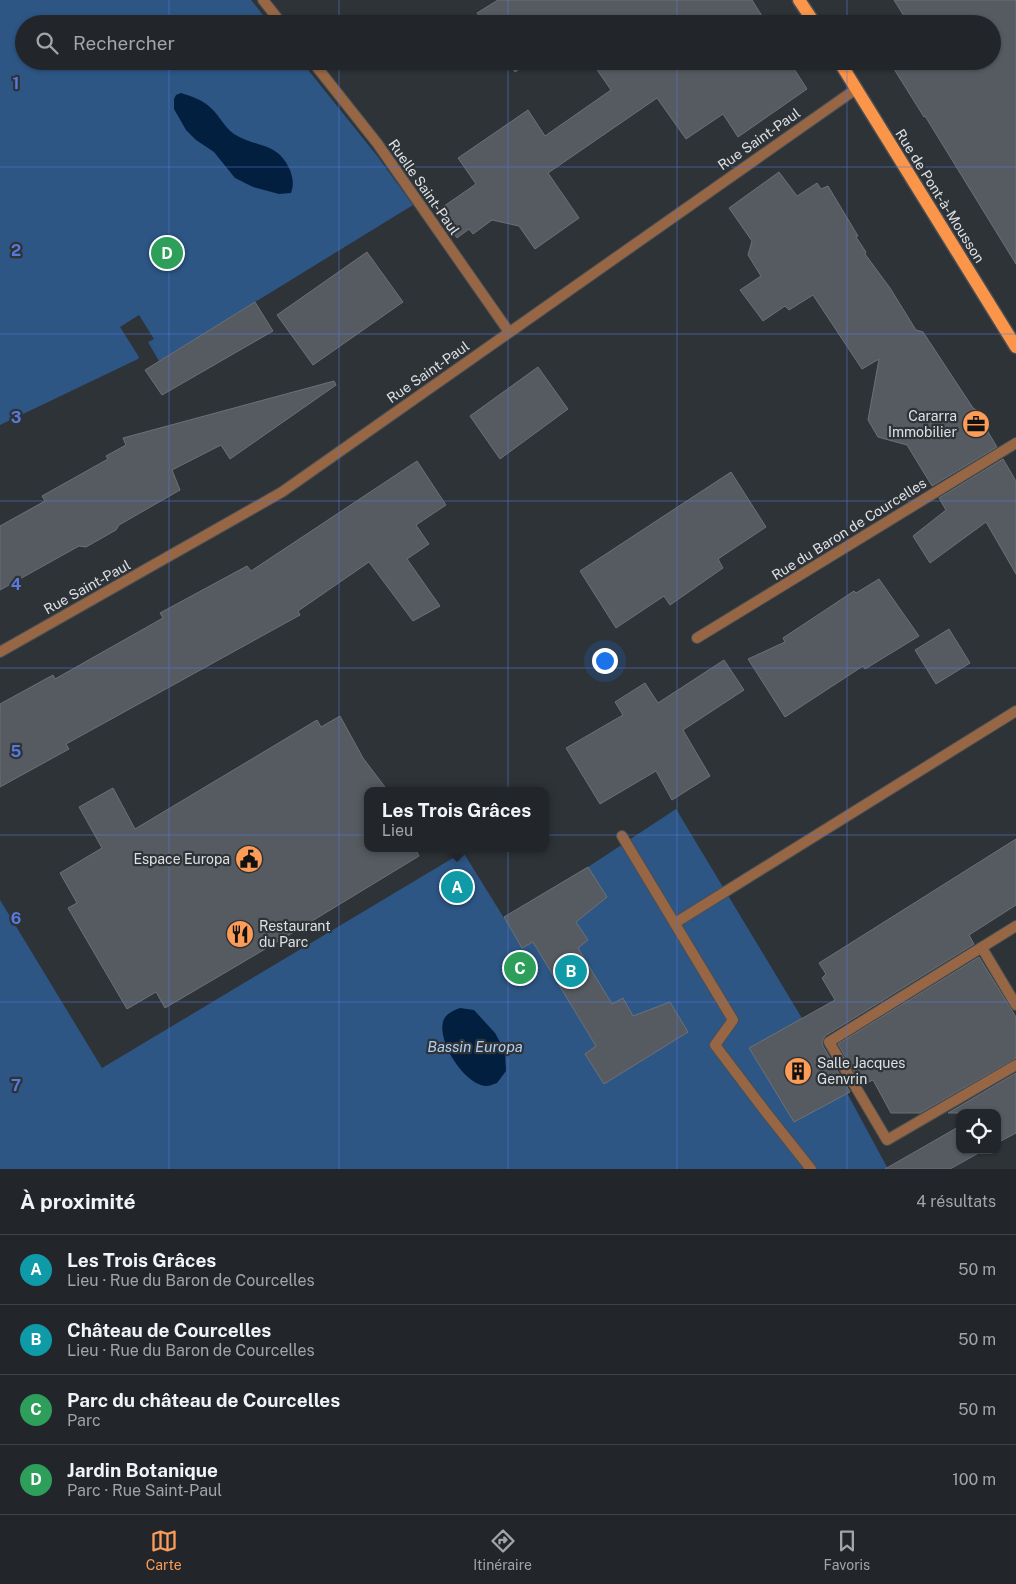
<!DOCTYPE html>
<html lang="fr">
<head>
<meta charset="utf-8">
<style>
  :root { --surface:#22262a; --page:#2e3236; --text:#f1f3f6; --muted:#a2a5a8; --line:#3f4347; --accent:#fd9c56 }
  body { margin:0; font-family:"Public Sans",sans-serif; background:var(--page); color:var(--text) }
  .controls { position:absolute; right:15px; bottom:15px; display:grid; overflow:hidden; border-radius:10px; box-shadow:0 1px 4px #0004 }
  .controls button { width:45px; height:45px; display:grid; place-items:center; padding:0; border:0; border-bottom:1px solid var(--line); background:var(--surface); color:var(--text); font:25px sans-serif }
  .you { position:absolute; left:604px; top:660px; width:18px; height:18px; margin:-12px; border:4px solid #fff; border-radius:50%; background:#1a73e8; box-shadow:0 0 0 8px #1a73e833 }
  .badge { display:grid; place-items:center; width:32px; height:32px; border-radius:50%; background:var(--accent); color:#fff; font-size:16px; font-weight:700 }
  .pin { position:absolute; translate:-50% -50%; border:2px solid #fff; box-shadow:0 1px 5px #0006 }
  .popup { position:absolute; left:364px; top:787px; width:185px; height:65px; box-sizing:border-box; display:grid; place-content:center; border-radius:10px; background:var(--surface); filter:drop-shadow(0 1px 4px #0005); font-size:16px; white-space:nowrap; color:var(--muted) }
  .popup b { font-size:19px; color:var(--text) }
  .popup::after { content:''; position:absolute; left:50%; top:100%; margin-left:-10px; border:10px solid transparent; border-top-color:var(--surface) }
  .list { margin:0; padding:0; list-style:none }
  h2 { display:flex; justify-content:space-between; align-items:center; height:65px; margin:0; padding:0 20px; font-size:21px }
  h2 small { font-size:16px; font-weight:400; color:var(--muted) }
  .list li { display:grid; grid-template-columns:32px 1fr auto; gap:15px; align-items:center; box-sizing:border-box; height:70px; padding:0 20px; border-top:1px solid var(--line) }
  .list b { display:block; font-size:19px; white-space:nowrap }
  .list p { margin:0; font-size:16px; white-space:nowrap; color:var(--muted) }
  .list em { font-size:16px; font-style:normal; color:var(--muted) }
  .icon { flex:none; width:28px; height:28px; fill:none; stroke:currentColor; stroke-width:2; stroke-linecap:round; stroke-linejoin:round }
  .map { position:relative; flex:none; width:1016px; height:1169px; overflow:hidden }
  .search { position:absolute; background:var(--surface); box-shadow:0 1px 4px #0004; left:15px; right:15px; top:15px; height:55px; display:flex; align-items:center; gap:12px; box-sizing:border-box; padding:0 18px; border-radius:28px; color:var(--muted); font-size:19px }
  .sheet { height:345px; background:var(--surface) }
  nav { display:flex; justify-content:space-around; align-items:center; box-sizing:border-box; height:70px; border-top:1px solid var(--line); background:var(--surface); font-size:14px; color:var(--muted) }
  nav a { display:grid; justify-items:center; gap:2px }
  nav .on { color:var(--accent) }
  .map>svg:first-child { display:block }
  .green { fill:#2d5685 }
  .water { fill:#021f3f }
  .building { fill:#565b61; stroke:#6c7177 }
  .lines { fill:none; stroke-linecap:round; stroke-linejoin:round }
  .lane-casing { stroke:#4a4f54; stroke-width:12 }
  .street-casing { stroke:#4a4f54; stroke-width:12 }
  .primary-casing { stroke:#4a4f54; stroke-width:15 }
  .lane { stroke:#976644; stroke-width:10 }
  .street { stroke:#976644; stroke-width:10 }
  .primary { stroke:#fa954a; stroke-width:12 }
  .grid { fill:none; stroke:#577adc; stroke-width:1; stroke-opacity:0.55 }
  .labels { text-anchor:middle; stroke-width:4.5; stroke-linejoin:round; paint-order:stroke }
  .street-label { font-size:14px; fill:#dee1e4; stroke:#2e3338 }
  .poi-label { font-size:14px; fill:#dee1e4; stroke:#2e3338; text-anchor:end }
  .water-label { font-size:15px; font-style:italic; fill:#b0cef1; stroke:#2e3338 }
  .grid-label { font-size:16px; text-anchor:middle; font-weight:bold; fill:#577adc; stroke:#2e3338; stroke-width:4.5; stroke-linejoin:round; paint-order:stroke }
</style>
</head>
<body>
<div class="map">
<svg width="1016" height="1169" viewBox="0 0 1016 1169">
  <rect width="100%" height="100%" fill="#2e3338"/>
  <path class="green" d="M 0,0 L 251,0 L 270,24 L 24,24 L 24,61 L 301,61 L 378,157 L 413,205 L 159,361 L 148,342 L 154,339 L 139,315 L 120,327 L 139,357 L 138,359 L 0,425 Z
    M 676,809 L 847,1093 L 888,1169 L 0,1169 L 0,900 L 102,1068 L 463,852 L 504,918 L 588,867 Z"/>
  <path class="water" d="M 181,93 C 191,96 203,100 211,108 C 220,116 224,127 234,134 C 258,149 277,141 290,170 C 293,179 294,184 291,193 L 279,194 L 253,187 L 235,178 L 214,152 L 196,140 L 186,130 L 174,109 L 174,99 L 176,95 Z
    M 460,1008 L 474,1010 L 495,1033 L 505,1051 L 506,1071 L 497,1083 C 493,1084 490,1086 486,1086 C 464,1085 435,1039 444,1019 C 447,1013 455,1010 460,1008 Z"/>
  <path class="building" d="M 498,0 L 752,0 L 767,24 L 484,24 L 477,13 Z
    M 894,0 L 1016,0 L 1016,264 L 925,116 L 924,117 L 889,61 L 992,61 L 992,24 L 909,24 Z
    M 508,61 L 531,61 L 515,72 Z
    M 591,61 L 789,61 L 807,89 L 738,137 L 723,114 L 686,139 L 657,98 L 548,173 L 579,218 L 535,249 L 519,226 L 492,220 L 473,234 L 469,229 L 457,238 L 437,211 L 476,184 L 458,158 L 528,110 L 545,136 L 611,90 Z
    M 779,172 L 797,196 L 817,183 L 821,189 L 828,186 L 858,236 L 856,237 L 866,252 L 865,254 L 890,288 L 916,330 L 923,332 L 973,408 L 983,414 L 988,421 L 988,432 L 997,447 L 932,486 L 907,445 L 878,437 L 868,420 L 879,359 L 862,369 L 813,295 L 789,310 L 785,306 L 763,321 L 740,290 L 761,276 L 748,255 L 752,241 L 729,208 Z
    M 367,252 L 403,302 L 313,365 L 277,315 Z
    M 255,302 L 273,331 L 162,395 L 145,370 Z
    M 538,367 L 568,409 L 500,459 L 470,416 Z
    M 334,381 L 336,385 L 230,459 L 221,445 L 172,470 L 180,490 L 119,525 L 116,530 L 86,547 L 79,546 L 0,590 L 0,526 L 45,501 L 42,496 L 108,459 L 106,456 L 126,445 L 123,438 Z
    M 1003,459 L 1016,481 L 1016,574 L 986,522 L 930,563 L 913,536 L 946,510 L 939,498 Z
    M 417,461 L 446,505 L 416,525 L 429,544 L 407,559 L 440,606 L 413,621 L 369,562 L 298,611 L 300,615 L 66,744 L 69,749 L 0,787 L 0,704 L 53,675 L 55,679 L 163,618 L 160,613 L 247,566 L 251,571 Z
    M 731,472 L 766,527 L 718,559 L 723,568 L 670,605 L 664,596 L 616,628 L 580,571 Z
    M 879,579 L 919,636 L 865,669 L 863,666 L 785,717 L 748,659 L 785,642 L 783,638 L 854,591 L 856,593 Z
    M 949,629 L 970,663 L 936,684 L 915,650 Z
    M 724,660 L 744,690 L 683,730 L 710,776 L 672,800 L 656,771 L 600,804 L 566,748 L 623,715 L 615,702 L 645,683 L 658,703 Z
    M 340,716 L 363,758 L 388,791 L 368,791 L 368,848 L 415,848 L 419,856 L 294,932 L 165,1008 L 156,992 L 127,1009 L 68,908 L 77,903 L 60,873 L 102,848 L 79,807 L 113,788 L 135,829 L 317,720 L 321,727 Z
    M 1016,839 L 1016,905 L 969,935 L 974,944 L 825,1036 L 822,1042 L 823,1046 L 850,1092 L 794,1122 L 749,1048 L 835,1000 L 822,978 L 826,974 L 819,963 Z
    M 588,867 L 607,897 L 576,922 L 588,940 L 578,948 L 612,1004 L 623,998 L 633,1016 L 670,1002 L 688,1032 L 604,1084 L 585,1054 L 596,1046 L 533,942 L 522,948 L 504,917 Z
    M 979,957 L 1016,1017 L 1016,1058 L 920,1113 L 891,1113 L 873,1080 L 862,1085 L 838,1044 Z
    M 1016,1073 L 1016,1133 L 997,1143 L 997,1113 L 948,1113 Z
    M 960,1126 L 960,1150 L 984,1150 L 950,1169 L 885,1169 Z"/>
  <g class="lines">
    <g class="lane-casing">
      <path id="lane" d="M 263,0 L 282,24
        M 312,61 L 377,143 L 509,332
        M 622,836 L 733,1020 L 715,1045 L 765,1111 L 811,1169
        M 675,923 L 1016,711
        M 1016,926 L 829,1042 L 887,1140 L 1016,1065
        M 982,948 L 1016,1005"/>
    </g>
    <g class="street-casing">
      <path id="street" d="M 697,638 L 1016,443
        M 0,652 L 282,492 L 856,89"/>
    </g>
    <g class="primary-casing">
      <path id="primary" d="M 799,0 L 815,24
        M 839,61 L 1016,347"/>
    </g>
    <use href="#lane" class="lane"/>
    <use href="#street" class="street"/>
    <use href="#primary" class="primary"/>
  </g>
  <path class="grid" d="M 169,0 L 169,24M 339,0 L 339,24M 508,0 L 508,24M 677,0 L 677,24M 847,0 L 847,24M 169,61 L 169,1169M 339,61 L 339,1169M 508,61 L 508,1169M 677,61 L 677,1169M 847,61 L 847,1169M 0,167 L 1016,167M 0,334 L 1016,334M 0,501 L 1016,501M 0,668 L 1016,668M 0,835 L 1016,835M 0,1002 L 1016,1002"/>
  <defs>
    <g id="office-disc" transform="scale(1.4375)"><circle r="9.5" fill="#fd9c56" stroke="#2e3338"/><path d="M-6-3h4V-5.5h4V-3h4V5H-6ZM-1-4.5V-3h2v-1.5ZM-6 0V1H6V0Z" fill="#111"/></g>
    <g id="civic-disc" transform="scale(1.4375)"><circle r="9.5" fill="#fd9c56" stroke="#2e3338"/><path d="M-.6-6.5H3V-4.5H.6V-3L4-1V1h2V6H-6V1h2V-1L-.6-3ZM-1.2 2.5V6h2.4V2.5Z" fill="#111"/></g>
    <g id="restaurant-disc" transform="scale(1.4375)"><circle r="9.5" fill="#fd9c56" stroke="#2e3338"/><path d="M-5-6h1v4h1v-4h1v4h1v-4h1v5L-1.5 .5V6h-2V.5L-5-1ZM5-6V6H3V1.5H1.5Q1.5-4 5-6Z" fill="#111"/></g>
    <g id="building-disc" transform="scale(1.4375)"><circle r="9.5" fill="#fd9c56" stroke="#2e3338"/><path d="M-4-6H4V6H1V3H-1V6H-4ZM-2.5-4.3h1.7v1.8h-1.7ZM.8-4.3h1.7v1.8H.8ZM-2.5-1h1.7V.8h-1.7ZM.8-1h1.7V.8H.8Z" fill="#111"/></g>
  </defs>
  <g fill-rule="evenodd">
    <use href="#office-disc" x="976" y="424"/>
    <use href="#civic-disc" x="249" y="859"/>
    <use href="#restaurant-disc" x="240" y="934"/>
    <use href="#building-disc" x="798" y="1071"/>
  </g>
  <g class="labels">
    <g class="street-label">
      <text transform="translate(759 139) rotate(-35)" y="5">Rue Saint-Paul</text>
      <text transform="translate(424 187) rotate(55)" y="5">Ruelle Saint-Paul</text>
      <text transform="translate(940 196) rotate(58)" y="5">Rue de Pont-à-Mousson</text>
      <text transform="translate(428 372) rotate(-35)" y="5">Rue Saint-Paul</text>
      <text transform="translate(849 529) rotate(-32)" y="5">Rue du Baron de Courcelles</text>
      <text transform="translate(87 587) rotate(-29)" y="5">Rue Saint-Paul</text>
    </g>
    <g class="poi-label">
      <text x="957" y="421">Cararra<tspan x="957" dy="16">Immobilier</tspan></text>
      <text x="230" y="864">Espace Europa</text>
      <text x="259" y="931" text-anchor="start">Restaurant<tspan x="259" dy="16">du Parc</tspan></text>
      <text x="817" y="1068" text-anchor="start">Salle Jacques<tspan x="817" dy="16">Genvrin</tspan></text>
    </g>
    <g class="water-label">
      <text x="475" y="1052">Bassin Europa</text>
    </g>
  </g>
  <g class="grid-label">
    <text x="16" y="89">1</text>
    <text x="16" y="256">2</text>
    <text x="16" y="423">3</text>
    <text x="16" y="590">4</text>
    <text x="16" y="757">5</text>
    <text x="16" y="924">6</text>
    <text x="16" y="1091">7</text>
  </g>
</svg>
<div class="controls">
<button><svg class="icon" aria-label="locate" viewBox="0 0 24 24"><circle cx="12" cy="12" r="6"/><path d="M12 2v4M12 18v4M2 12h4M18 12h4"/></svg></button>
</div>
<div class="you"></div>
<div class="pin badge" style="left:457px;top:887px;background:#0f9aa8">A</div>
<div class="popup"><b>Les Trois Grâces</b>Lieu</div>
<div class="pin badge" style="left:571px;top:971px;background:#0f9aa8">B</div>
<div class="pin badge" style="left:520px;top:968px;background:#2e9e5b">C</div>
<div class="pin badge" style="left:167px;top:253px;background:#2e9e5b">D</div>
<div class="search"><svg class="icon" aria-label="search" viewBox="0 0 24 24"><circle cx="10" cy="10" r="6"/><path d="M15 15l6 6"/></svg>Rechercher</div>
</div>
<section class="sheet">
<h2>À proximité<small>4 résultats</small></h2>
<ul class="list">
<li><span class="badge" style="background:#0f9aa8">A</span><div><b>Les Trois Grâces</b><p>Lieu · Rue du Baron de Courcelles</p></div><em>50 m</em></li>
<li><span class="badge" style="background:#0f9aa8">B</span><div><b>Château de Courcelles</b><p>Lieu · Rue du Baron de Courcelles</p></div><em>50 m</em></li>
<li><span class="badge" style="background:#2e9e5b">C</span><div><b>Parc du château de Courcelles</b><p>Parc</p></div><em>50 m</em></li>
<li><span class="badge" style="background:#2e9e5b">D</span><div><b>Jardin Botanique</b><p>Parc · Rue Saint-Paul</p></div><em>100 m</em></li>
</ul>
</section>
<nav>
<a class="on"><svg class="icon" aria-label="map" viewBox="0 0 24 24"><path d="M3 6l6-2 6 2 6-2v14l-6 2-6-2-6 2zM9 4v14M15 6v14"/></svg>Carte</a>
<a><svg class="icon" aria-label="directions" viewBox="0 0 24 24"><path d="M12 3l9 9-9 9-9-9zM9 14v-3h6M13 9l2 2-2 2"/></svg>Itinéraire</a>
<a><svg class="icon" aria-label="saved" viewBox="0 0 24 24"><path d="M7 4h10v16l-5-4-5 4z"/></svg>Favoris</a>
</nav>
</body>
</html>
